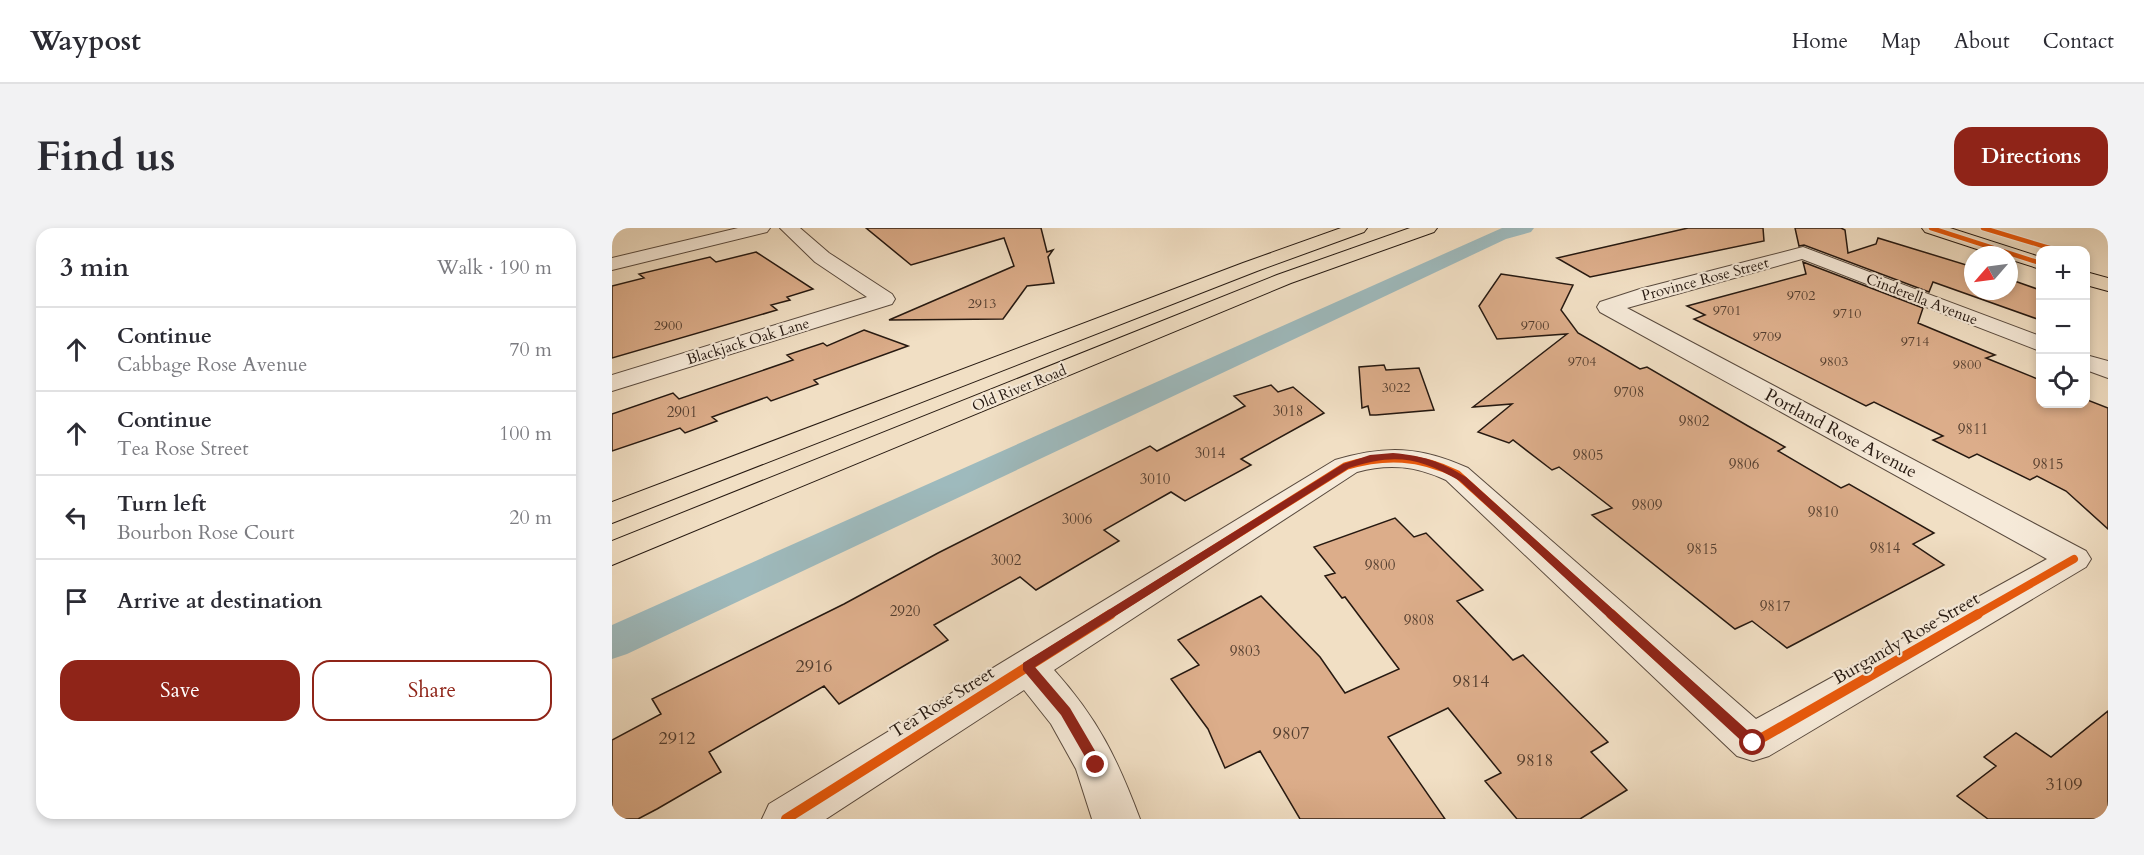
<!DOCTYPE html>
<html lang="en">
<head>
<meta charset="utf-8">
<style>
  :root { --surface:#fff; --page:#f2f2f3; --text:#2b2b33; --muted:#7c7c81; --line:#e1e1e2; --accent:#8f2418 }
  body { margin:0; font-family:Cardo,serif; background:var(--page); color:var(--text) }
  .controls { position:absolute; right:18px; top:18px; display:grid; overflow:hidden; border-radius:12px; box-shadow:0 3px 9px #0003 }
  .controls button { width:54px; height:54px; display:grid; place-items:center; padding:0; border:0; border-bottom:2px solid var(--line); background:var(--surface); color:var(--text); font:30px sans-serif }
  .compass { position:absolute; left:1352px; top:18px; width:54px; height:54px; border-radius:50%; background:var(--surface); box-shadow:0 3px 9px #0003; rotate:242deg }
  .stop { position:absolute; width:18px; height:18px; margin:-14px; border:4px solid #8f2418; border-radius:50%; background:#fff }
  .stop.end { background:#8f2418; border-color:#fff; box-shadow:0 2px 6px #0008 }
  .list { margin:0; padding:0; list-style:none }
  h2 { display:flex; justify-content:space-between; align-items:center; height:78px; margin:0; padding:0 24px; font-size:26px }
  h2 small { font-size:20px; font-weight:400; color:var(--muted) }
  .list li { display:grid; grid-template-columns:39px 1fr auto; gap:18px; align-items:center; box-sizing:border-box; height:84px; padding:0 24px; border-top:2px solid var(--line) }
  .list b { display:block; font-size:22px; white-space:nowrap }
  .list p { margin:0; font-size:20px; white-space:nowrap; color:var(--muted) }
  .list em { font-size:20px; font-style:normal; color:var(--muted) }
  .actions { display:flex; gap:12px; padding:18px 24px }
  .actions a { flex:1; padding:14px 0; border:2px solid var(--accent); border-radius:18px; text-align:center; font-size:21px; color:var(--accent) }
  .actions .main { background:var(--accent); color:#fff }
  .icon { flex:none; width:33px; height:33px; fill:none; stroke:currentColor; stroke-width:2; stroke-linecap:round; stroke-linejoin:round }
  .map { position:relative; flex:none; width:1496px; height:591px; overflow:hidden; border-radius:18px }
  header { display:flex; align-items:center; gap:36px; box-sizing:border-box; height:84px; padding:0 30px; background:var(--surface); border-bottom:2px solid var(--line) }
  header strong { font-size:28px }
  nav { display:flex; gap:33px; margin-inline-start:auto; font-size:21px }
  .intro { display:flex; align-items:center; justify-content:space-between; box-sizing:border-box; height:144px; padding:0 36px }
  h1 { margin:0; font-size:42px }
  .button { padding:15px 27px; border-radius:18px; background:var(--accent); color:#fff; font-size:21px; font-weight:700 }
  main { display:flex; gap:36px; padding:0 36px }
  aside { flex:1; background:var(--surface); border-radius:18px; box-shadow:0 3px 9px #0003 }
  .map>svg:first-child { display:block }
  .lines { fill:none; stroke-linecap:round; stroke-linejoin:round }
  .canal { fill:#9ebabd; fill-rule:evenodd }
  .building { fill:#dcad8a; stroke:#261911; stroke-width:1.5 }
  .minor-casing { stroke:#594a3e; stroke-width:2 }
  .major-casing { stroke:#261911; stroke-width:2 }
  .minor { fill:#f6ead9; fill-rule:evenodd }
  .major { fill:#f1dfc4; fill-rule:evenodd }
  .cycleway-far2-casing { stroke:#f6ead9; stroke-width:7 }
  .cycleway-far1-casing { stroke:#f6ead9; stroke-width:11 }
  .cycleway-casing { stroke:#f6ead9; stroke-width:14 }
  .cycleway-far2 { stroke:#e8590c; stroke-width:4.5 }
  .cycleway-far1 { stroke:#e8590c; stroke-width:8 }
  .cycleway { stroke:#e8590c; stroke-width:10 }
  .route { fill:#8f2418 }
  .labels { text-anchor:middle; stroke-width:4.5; stroke-linejoin:round; paint-order:stroke }
  .far-number-label { font-size:14px; fill:#543e2f }
  .far-street-label { font-size:15px; fill:#261911; stroke:#f6ead9 }
  .number-label { font-size:15px; fill:#543e2f }
  .street-label { font-size:18px; fill:#261911; stroke:#f6ead9 }
  .near-number-label { font-size:18px; fill:#543e2f }
</style>
</head>
<body>
<header>
<strong>Waypost</strong>
<nav><a>Home</a><a>Map</a><a>About</a><a>Contact</a></nav>
</header>
<div class="intro"><h1>Find us</h1><a class="button">Directions</a></div>
<main>
<aside>
<h2>3 min<small>Walk · 190 m</small></h2>
<ul class="list">
<li><svg class="icon" aria-label="ahead" viewBox="0 0 24 24"><path d="M12 20V5M6 11l6-6 6 6"/></svg><div><b>Continue</b><p>Cabbage Rose Avenue</p></div><em>70 m</em></li>
<li><svg class="icon" aria-label="ahead" viewBox="0 0 24 24"><path d="M12 20V5M6 11l6-6 6 6"/></svg><div><b>Continue</b><p>Tea Rose Street</p></div><em>100 m</em></li>
<li><svg class="icon" aria-label="left" viewBox="0 0 24 24"><path d="M17 20v-9H6M10 6l-5 5 5 5"/></svg><div><b>Turn left</b><p>Bourbon Rose Court</p></div><em>20 m</em></li>
<li><svg class="icon" aria-label="arrive" viewBox="0 0 24 24"><path d="M6 21V4h12l-3 4 3 4H6"/></svg><div><b>Arrive at destination</b></div></li>
</ul>
<div class="actions"><a class="main">Save</a><a>Share</a></div>
</aside>
<div class="map">
<svg width="1496" height="591" viewBox="0 0 1496 591">
  <rect width="100%" height="100%" fill="#f1dfc4"/>
  <filter id="stains"><feTurbulence type="fractalNoise" baseFrequency=".00333" numOctaves="4"/><feColorMatrix values="0 0 0 0 .2 0 0 0 0 .09 0 0 0 0 .02 0 0 0 .5 -.17"/></filter>
  <radialGradient id="worn" r=".72"><stop offset=".6" stop-color="#630" stop-opacity="0"/><stop offset="1" stop-color="#630" stop-opacity=".3"/></radialGradient>
  <g class="lines">
    <path class="canal" d="M 890,0 L 922,0 L 919,4 L 894,11 L 15,426 L 0,431 L 0,397 Z"/>
  </g>
  <path class="building" d="M 254,0 L 429,0 L 435,24 L 441,22 L 436,29 L 442,55 L 415,58 L 391,91 L 277,92 L 402,38 L 392,10 L 299,37 Z
    M 1076,0 L 1151,0 L 1152,13 L 978,49 L 945,30 Z
    M 1183,0 L 1229,0 L 1233,2 L 1236,25 L 1264,16 L 1266,10 L 1361,39 L 1361,63 L 1397,63 L 1397,51 L 1428,62 L 1428,92 L 1321,54 L 1317,64 L 1192,17 L 1187,18 Z
    M 144,24 L 201,61 L 175,69 L 178,72 L 159,77 L 165,82 L 0,130 L 0,58 L 32,50 L 27,46 L 98,29 L 104,34 Z
    M 1191,34 L 1311,80 L 1306,95 L 1383,127 L 1374,130 L 1428,152 L 1428,176 L 1473,176 L 1473,171 L 1496,180 L 1496,301 L 1454,263 L 1425,248 L 1418,252 L 1365,226 L 1357,230 L 1321,212 L 1331,208 L 1262,174 L 1254,178 L 1082,91 L 1093,87 L 1075,78 L 1194,46 Z
    M 889,46 L 961,57 L 949,82 L 966,105 L 1028,141 L 1035,139 L 1136,198 L 1173,219 L 1166,223 L 1229,260 L 1237,256 L 1322,305 L 1301,316 L 1332,337 L 1175,420 L 1140,393 L 1123,401 L 980,287 L 1000,280 L 947,239 L 940,242 L 901,212 L 897,215 L 866,204 L 900,176 L 861,179 L 955,106 L 885,111 L 867,78 Z
    M 252,102 L 296,118 L 202,152 L 206,156 L 159,173 L 155,169 L 100,189 L 105,193 L 73,205 L 68,200 L 0,223 L 0,186 L 61,165 L 67,171 L 181,132 L 175,127 L 211,115 L 215,118 Z
    M 772,137 L 774,142 L 807,140 L 822,182 L 764,187 L 758,187 L 756,178 L 750,180 L 747,139 Z
    M 659,157 L 666,164 L 681,159 L 712,185 L 629,231 L 639,237 L 573,273 L 559,264 L 492,302 L 507,313 L 424,362 L 408,349 L 322,397 L 336,412 L 227,476 L 212,458 L 97,524 L 109,544 L 45,581 L 26,591 L 0,591 L 0,512 L 49,486 L 40,471 L 232,376 L 326,325 L 538,218 L 545,223 L 633,178 L 622,168 Z
    M 783,290 L 802,309 L 814,305 L 871,362 L 845,373 L 901,432 L 911,427 L 996,514 L 979,524 L 1015,562 L 968,591 L 905,591 L 873,553 L 889,545 L 836,480 L 776,509 L 833,591 L 688,591 L 648,523 L 613,540 L 596,501 L 559,451 L 587,437 L 566,412 L 649,368 L 708,429 L 733,465 L 787,441 L 733,369 L 730,370 L 713,348 L 723,345 L 702,319 Z
    M 1496,483 L 1496,591 L 1376,591 L 1345,568 L 1384,538 L 1372,529 L 1404,505 L 1439,529 Z"/>
  <g class="lines">
    <g class="minor-casing">
      <path id="minor" d="M 126,0 L 158,0 L 155,4 L 0,42 L 0,30 Z
        M 168,0 L 188,0 L 217,25 L 280,66 L 283,71 L 280,76 L 0,163 L 0,147 L 255,69 L 203,34 Z
        M 1191,19 L 1428,108 L 1428,123 L 1190,31 L 1015,80 L 1474,323 L 1479,331 L 1474,339 L 1157,528 L 1141,533 L 1125,528 L 834,252 C 804,238 777,235 745,244 L 442,442 C 486,491 505,530 528,591 L 480,591 L 464,541 L 439,496 L 412,462 L 214,591 L 150,591 L 157,576 L 723,232 C 773,217 808,218 856,240 L 1144,491 L 1435,331 L 988,84 L 985,79 L 988,74 L 1028,61 Z
        M 1474,127 L 1496,133 L 1496,150 L 1474,142 Z"/>
    </g>
    <g class="major-casing">
      <path id="major" d="M 729,0 L 755,0 L 752,4 L 645,43 L 0,295 L 0,274 L 631,35 Z
        M 798,0 L 825,0 L 822,4 L 679,55 L 0,337 L 0,313 L 665,47 Z
        M 1310,0 L 1338,0 L 1428,29 L 1428,41 L 1397,31 L 1397,27 L 1383,27 L 1313,4 Z
        M 1474,44 L 1496,50 L 1496,63 L 1474,57 Z"/>
    </g>
    <use href="#minor" class="minor"/>
    <use href="#major" class="major"/>
    <g class="cycleway-far2-casing">
      <path id="cycleway-far2" d="M 1319,0 L 1428,35
        M 1371,0 L 1444,22"/>
    </g>
    <g class="cycleway-far1-casing">
      <path id="cycleway-far1" d="M 497,387 L 734,238 C 774,226 807,228 845,246 L 1001,387
        M 1364,387 L 1462,331"/>
    </g>
    <g class="cycleway-casing">
      <path id="cycleway" d="M 999,386 L 1141,515 L 1366,386
        M 174,591 L 499,386"/>
    </g>
    <use href="#cycleway-far2" class="cycleway-far2"/>
    <use href="#cycleway-far1" class="cycleway-far1"/>
    <use href="#cycleway" class="cycleway"/>
  </g>
  <path class="route" d="M 781,225 C 813,228 827,233 854,249 L 1145,511 L 1147,515 L 1145,519 L 1136,519 L 848,253 C 807,229 782,225 737,240 L 423,439 L 458,480 L 489,533 L 491,537 L 489,541 L 480,541 L 449,487 L 411,442 L 411,435 L 731,236 L 758,227 Z"/>
  <g class="labels">
    <g class="far-number-label">
      <text x="1189" y="72">9702</text>
      <text x="370" y="80">2913</text>
      <text x="1115" y="87">9701</text>
      <text x="1235" y="90">9710</text>
      <text x="56" y="102">2900</text>
      <text x="923" y="102">9700</text>
      <text x="1155" y="113">9709</text>
      <text x="1303" y="118">9714</text>
      <text x="970" y="138">9704</text>
      <text x="1222" y="138">9803</text>
      <text x="1355" y="141">9800</text>
      <text x="784" y="164">3022</text>
    </g>
    <g class="far-street-label">
      <text transform="translate(1093 51) rotate(-15)" y="5">Province Rose Street</text>
      <text transform="translate(1310 71) rotate(21)" y="5">Cinderella Avenue</text>
      <text transform="translate(136 113) rotate(-17)" y="5">Blackjack Oak Lane</text>
      <text transform="translate(407 160) rotate(-22)" y="5">Old River Road</text>
    </g>
    <g class="number-label">
      <text x="1017" y="169">9708</text>
      <text x="676" y="188">3018</text>
      <text x="70" y="189">2901</text>
      <text x="1082" y="198">9802</text>
      <text x="1361" y="206">9811</text>
      <text x="598" y="230">3014</text>
      <text x="976" y="232">9805</text>
      <text x="1132" y="241">9806</text>
      <text x="1436" y="241">9815</text>
      <text x="543" y="256">3010</text>
      <text x="1035" y="282">9809</text>
      <text x="1211" y="289">9810</text>
      <text x="465" y="296">3006</text>
      <text x="1273" y="325">9814</text>
      <text x="1090" y="326">9815</text>
      <text x="394" y="337">3002</text>
      <text x="768" y="342">9800</text>
      <text x="1163" y="383">9817</text>
      <text x="293" y="388">2920</text>
      <text x="807" y="397">9808</text>
      <text x="633" y="428">9803</text>
    </g>
    <g class="street-label">
      <text transform="translate(1229 205) rotate(28)" y="6">Portland Rose Avenue</text>
      <text transform="translate(1294 410) rotate(-30)" y="6">Burgandy Rose Street</text>
      <text transform="translate(330 474) rotate(-32)" y="6">Tea Rose Street</text>
    </g>
    <g class="near-number-label">
      <text x="202" y="444">2916</text>
      <text x="859" y="459">9814</text>
      <text x="679" y="511">9807</text>
      <text x="65" y="516">2912</text>
      <text x="923" y="538">9818</text>
      <text x="1452" y="562">3109</text>
    </g>
  </g>
  <rect width="100%" height="100%" filter="url(#stains)"/>
  <rect width="100%" height="100%" fill="url(#worn)"/>
</svg>
<div class="controls">
<button>+</button>
<button>−</button>
<button><svg class="icon" aria-label="locate" viewBox="0 0 24 24"><circle cx="12" cy="12" r="6"/><path d="M12 2v4M12 18v4M2 12h4M18 12h4"/></svg></button>
</div>
<svg class="compass" viewBox="-18 -18 36 36"><path d="M0-13l5 13h-10z" fill="#e53935"/><path d="M0 13l5-13h-10z" fill="#7c7c81"/></svg>
<div class="stop" style="left:1141px;top:515px"></div>
<div class="stop end" style="left:484px;top:537px"></div>
</div>
</main>
</body>
</html>
